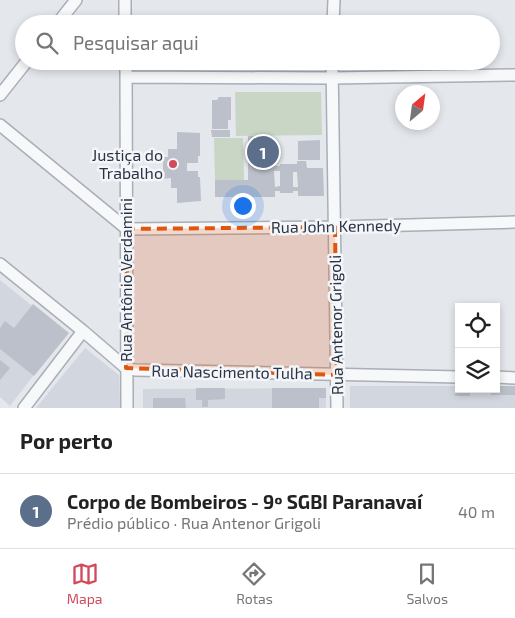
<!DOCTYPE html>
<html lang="pt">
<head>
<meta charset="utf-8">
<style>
  :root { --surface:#fff; --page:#f2f2f2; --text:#222; --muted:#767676; --line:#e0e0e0; --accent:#d1495b }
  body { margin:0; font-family:"Exo 2",sans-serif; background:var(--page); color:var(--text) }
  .controls { position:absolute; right:15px; bottom:15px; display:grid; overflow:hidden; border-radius:0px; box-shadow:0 2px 8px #0003 }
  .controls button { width:45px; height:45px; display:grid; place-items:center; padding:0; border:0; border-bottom:1px solid var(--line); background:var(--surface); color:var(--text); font:25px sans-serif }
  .compass { position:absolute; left:395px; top:85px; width:45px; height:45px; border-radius:50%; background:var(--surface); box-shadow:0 2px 8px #0003; rotate:29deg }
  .you { position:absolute; left:242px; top:205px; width:18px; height:18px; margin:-12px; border:4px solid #fff; border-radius:50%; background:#1a73e8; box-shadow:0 0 0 8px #1a73e833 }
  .badge { display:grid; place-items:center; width:32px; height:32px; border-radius:50%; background:var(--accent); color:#fff; font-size:16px; font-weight:700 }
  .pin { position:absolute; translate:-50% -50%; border:2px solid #fff; box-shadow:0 1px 5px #0006 }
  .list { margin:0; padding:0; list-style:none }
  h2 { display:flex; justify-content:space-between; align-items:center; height:65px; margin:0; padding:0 20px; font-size:21px }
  h2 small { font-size:16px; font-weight:400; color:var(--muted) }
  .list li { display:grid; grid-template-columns:32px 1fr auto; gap:15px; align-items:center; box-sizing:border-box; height:75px; padding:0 20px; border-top:1px solid var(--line) }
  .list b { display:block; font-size:19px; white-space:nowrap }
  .list p { margin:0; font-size:16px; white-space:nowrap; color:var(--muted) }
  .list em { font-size:16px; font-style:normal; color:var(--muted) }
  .icon { flex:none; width:28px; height:28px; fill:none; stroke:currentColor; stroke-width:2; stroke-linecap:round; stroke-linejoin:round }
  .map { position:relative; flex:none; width:515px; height:408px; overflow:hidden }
  .search { position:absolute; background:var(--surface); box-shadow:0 2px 8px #0003; left:15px; right:15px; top:15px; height:55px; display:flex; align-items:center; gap:12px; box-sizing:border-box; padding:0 18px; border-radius:28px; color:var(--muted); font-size:19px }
  .sheet { height:140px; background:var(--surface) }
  nav { display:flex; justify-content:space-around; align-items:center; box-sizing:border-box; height:70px; border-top:1px solid var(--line); background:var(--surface); font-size:14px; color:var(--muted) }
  nav a { display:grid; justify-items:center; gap:2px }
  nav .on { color:var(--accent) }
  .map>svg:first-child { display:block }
  .built { fill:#d2d6de }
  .green { fill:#c9d6c5 }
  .building { fill:#bbc0ca; fill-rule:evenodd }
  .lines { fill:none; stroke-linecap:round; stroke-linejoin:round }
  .minor-casing { stroke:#a9aeb7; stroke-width:14 }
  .minor { stroke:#f7f8fa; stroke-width:11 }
  .marked { fill:#df570f; fill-opacity:0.2; stroke:#df570f; stroke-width:4; stroke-dasharray:10 6; stroke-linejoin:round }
  .poi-dot { fill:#d1495b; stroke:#f4f6f9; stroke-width:2 }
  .labels { text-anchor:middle; stroke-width:5; stroke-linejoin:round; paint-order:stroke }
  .poi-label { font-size:16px; fill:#2b3445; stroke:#f4f6f9; text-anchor:end }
  .street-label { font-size:16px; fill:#2b3445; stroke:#f4f6f9 }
</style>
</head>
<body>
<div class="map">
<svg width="515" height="408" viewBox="0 0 515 408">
  <rect width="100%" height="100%" fill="#e4e7ec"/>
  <path class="built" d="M 0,280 L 66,333 L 10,406 L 0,397 Z
    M 85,348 L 119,375 L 120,408 L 36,408 Z
    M 350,386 L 459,386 L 459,389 L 496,389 L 515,386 L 515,408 L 350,408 Z
    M 325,388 L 326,408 L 143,408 L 143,389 Z"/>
  <path class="green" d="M 235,92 L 321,92 L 322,135 L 236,136 Z
    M 214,138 L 243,138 L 244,180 L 215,180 Z"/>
  <path class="building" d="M 219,97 L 231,97 L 231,120 L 228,120 L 228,129 L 212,129 L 212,100 L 217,100 Z
    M 211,130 L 230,130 L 230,137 L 212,137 Z
    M 177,132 L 200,133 L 200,156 L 198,156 L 198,163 L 187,163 L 187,171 L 198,171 L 198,177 L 200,177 L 201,201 L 177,203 L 177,188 L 171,188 L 171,178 L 163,179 L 163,157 L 168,157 L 168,149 L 177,149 Z
    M 248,136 L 259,136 L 259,161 L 274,161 L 274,166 L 280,166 L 280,164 L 297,164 L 297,161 L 306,161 L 307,168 L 323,168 L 324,196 L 298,196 L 298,191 L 293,191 L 293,193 L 280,193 L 280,191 L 275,191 L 275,197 L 215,197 L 215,180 L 248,180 ZM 274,171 L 280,171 L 280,186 L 275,187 ZM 293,172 L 297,172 L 298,187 L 293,187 Z
    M 320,140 L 320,160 L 298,160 L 298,141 Z
    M 33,304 L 69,333 L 34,376 L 0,349 L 0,328 L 5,321 L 14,328 Z
    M 0,360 L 10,368 L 0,380 Z
    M 455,386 L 459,386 L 459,389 L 470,389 L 470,396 L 455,396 Z
    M 496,386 L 515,386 L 515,395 L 491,395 L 491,389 L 496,389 Z
    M 196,388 L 225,388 L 225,399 L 208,400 L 208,407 L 202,407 L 202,400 L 196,400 Z
    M 272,388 L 326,388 L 326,398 L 319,398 L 319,408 L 272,408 Z
    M 153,398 L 185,398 L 186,408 L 153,408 Z"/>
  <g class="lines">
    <g class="minor-casing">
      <path id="minor" d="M 125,0 L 125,24
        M 57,24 L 76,0
        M 333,24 L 334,0
        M 126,61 L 127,408
        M 332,61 L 337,408
        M 126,77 L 332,78 L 515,75
        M 0,95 L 27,61
        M 0,125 L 127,229 L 335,227 L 515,222
        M 0,264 L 83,331 L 126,368 L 135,370 L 459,377
        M 496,377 L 515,378
        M 24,408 L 83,331"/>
    </g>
    <use href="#minor" class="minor"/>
  </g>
  <path class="marked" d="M 335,227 L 337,375 L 126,368 L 127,229 Z"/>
  <circle class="poi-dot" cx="173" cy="164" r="5"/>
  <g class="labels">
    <g class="poi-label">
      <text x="163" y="161">Justiça do<tspan x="163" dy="18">Trabalho</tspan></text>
    </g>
    <g class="street-label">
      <text transform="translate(336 226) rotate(-1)" y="6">Rua John Kennedy</text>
      <text transform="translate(126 280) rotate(-90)" y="6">Rua Antônio Verdamini</text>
      <text transform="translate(336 325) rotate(-91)" y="6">Rua Antenor Grigoli</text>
      <text transform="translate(232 372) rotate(1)" y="6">Rua Nascimento Tulha</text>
    </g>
  </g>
</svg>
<div class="controls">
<button><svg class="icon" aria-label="locate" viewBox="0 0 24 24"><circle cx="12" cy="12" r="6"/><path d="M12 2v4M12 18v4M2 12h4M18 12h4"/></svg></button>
<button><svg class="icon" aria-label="layers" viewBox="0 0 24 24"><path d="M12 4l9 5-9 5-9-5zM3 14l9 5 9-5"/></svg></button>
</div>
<svg class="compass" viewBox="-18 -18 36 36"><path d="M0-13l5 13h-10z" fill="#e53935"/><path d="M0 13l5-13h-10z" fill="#767676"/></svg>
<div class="you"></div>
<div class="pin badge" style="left:263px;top:152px;background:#5c6f8a">1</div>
<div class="search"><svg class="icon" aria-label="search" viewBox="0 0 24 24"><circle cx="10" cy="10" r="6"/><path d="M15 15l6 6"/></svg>Pesquisar aqui</div>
</div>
<section class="sheet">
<h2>Por perto<small></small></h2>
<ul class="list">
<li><span class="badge" style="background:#5c6f8a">1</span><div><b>Corpo de Bombeiros - 9º SGBI Paranavaí</b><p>Prédio público · Rua Antenor Grigoli</p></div><em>40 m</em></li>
</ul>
</section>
<nav>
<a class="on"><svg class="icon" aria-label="map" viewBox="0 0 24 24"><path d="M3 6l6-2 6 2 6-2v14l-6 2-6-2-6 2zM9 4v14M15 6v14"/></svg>Mapa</a>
<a><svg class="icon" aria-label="directions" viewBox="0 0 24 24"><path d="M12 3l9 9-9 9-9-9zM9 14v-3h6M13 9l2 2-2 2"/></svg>Rotas</a>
<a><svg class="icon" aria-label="saved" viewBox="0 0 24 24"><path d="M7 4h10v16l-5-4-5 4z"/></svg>Salvos</a>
</nav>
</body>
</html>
